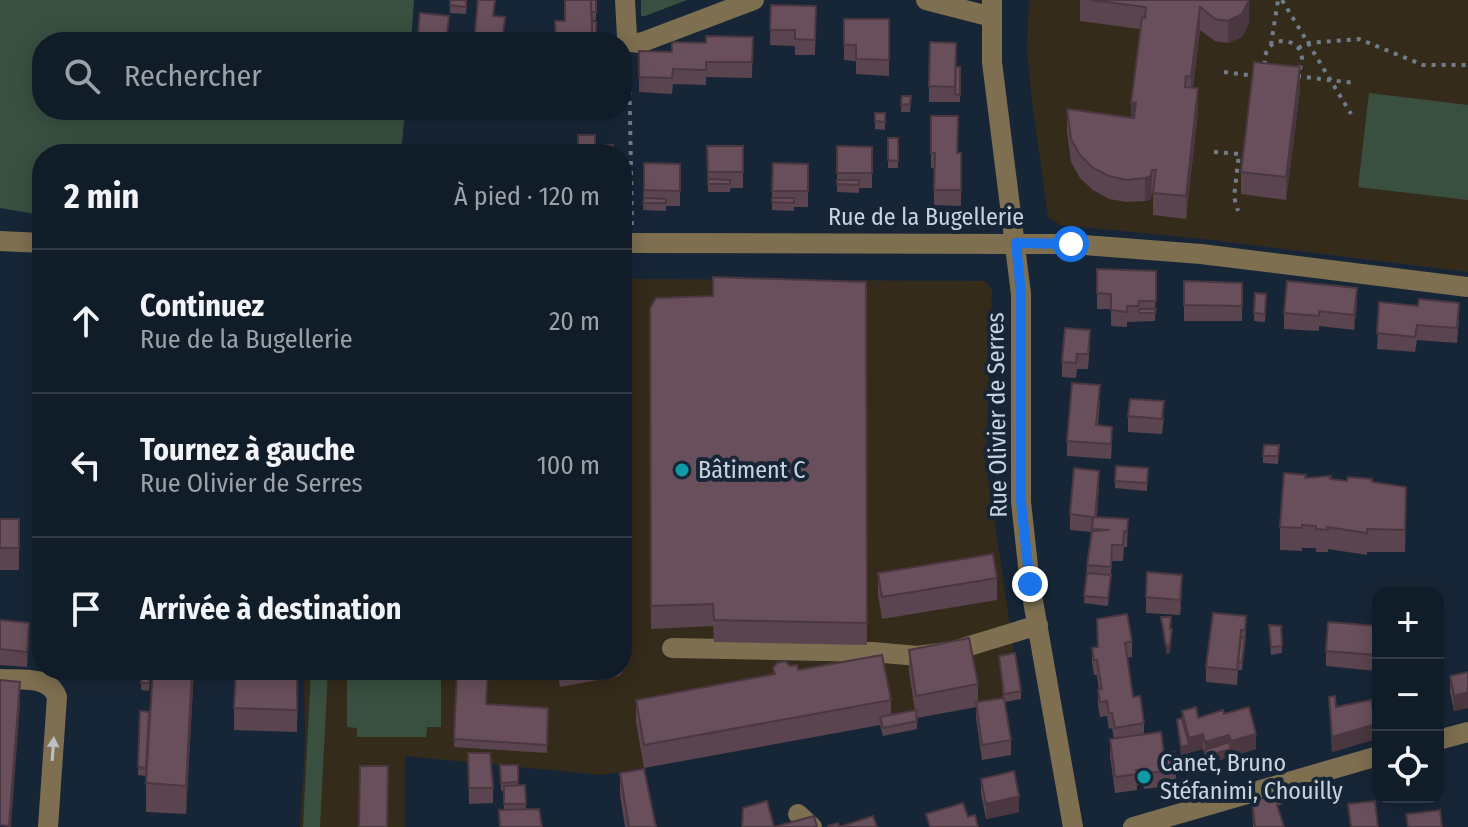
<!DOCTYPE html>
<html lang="fr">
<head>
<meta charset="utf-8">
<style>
  :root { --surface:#111c29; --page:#1a2531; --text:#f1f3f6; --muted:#9ca1a8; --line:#303a46 }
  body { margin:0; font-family:"Fira Sans Condensed",sans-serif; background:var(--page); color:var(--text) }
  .controls { position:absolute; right:24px; bottom:24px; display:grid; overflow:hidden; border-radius:16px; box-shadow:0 4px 20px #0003 }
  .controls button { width:72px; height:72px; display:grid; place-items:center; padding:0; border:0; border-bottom:2px solid var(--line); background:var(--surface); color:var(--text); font:40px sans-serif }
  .stop { position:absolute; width:24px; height:24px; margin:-18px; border:6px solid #1a73e8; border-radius:50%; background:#fff }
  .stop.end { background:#1a73e8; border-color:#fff; box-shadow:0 2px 8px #0008 }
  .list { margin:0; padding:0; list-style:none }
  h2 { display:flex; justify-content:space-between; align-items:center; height:104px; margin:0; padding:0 32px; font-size:34px }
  h2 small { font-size:26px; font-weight:400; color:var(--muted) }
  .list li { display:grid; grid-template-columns:52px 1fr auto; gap:24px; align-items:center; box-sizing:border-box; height:144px; padding:0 32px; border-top:2px solid var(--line) }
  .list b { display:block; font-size:30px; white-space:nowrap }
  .list p { margin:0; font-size:26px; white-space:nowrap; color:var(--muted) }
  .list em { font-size:26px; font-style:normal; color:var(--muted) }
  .icon { flex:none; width:44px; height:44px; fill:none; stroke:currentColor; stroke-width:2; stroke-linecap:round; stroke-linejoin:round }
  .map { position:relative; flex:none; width:1468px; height:827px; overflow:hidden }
  .search { position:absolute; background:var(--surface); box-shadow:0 4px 20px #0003; left:32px; top:32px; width:600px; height:88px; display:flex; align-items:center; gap:20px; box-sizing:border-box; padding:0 28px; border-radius:32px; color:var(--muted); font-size:30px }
  .panel { position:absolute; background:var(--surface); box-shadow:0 4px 20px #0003; left:32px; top:144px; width:600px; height:536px; border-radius:32px }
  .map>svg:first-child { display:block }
  .education { fill:#352b1b }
  .green { fill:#395041 }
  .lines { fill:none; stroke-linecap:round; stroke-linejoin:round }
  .path { stroke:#707c8a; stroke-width:4; stroke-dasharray:4 6; stroke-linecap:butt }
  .minor { stroke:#7e6f50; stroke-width:20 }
  .wall { fill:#5a444f }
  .shaded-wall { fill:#4a3740 }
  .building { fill:#694f5c; stroke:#4a3740; stroke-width:2 }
  .oneway { fill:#babfc2 }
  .route { stroke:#1a73e8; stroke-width:10 }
  .culture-dot { fill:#0f9aa8; stroke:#172637; stroke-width:3 }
  .labels { text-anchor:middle; stroke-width:8; stroke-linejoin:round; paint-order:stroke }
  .street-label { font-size:24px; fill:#c9d3de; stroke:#172637 }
  .poi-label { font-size:24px; fill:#c9d3de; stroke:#172637; text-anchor:start }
</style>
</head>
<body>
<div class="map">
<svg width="1468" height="827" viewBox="0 0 1468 827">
  <rect width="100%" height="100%" fill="#172637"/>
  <path class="education" d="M 1029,0 L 1468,0 L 1468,272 L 1203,239 L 1061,225 L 1048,217 L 1031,93 L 1027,50 Z
    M 622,279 L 985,281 L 992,290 L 986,464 L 1021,699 L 603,775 L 405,756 L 405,827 L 300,827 L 305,746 L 304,670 L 622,670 Z"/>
  <path class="green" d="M 0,0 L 414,0 L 411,42 L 42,42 L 42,110 L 405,110 L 401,154 L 42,154 L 42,215 L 0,208 Z
    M 641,0 L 687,0 L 645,16 L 641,16 Z
    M 1369,93 L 1468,105 L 1468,200 L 1358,187 Z
    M 311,670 L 328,670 L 320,827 L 303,827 Z
    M 357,670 L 427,670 L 427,678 L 441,678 L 441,727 L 427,727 L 426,737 L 357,737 L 357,728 L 347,727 L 347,678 L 357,678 Z"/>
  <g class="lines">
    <path class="path" d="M 1282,0 L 1351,114
      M 1271,45 L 1278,0
      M 1298,48 L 1308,43 L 1359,39 L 1423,65 L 1468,65
      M 629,61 L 632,225
      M 1265,65 C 1261,27 1317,38 1298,72
      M 1224,72 L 1255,76
      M 1297,76 L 1354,83
      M 1214,152 L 1239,154 L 1234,197 L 1238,211"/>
    <path class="minor" d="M 625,0 L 627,37 L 631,42 L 640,43 L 754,0
      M 926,0 L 992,17
      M 992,0 L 992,62 L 1021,294 L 1021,502 L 1030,584 L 1073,827
      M 0,241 L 42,243
      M 622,243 L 1071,244 L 1201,254 L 1468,287
      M 672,648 L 872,652 L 918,656 L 953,651 L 1038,625
      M 0,679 C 19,680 49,675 57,697 L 48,827
      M 1438,740 L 1468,732
      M 798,814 L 812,827
      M 1133,827 L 1378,756"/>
  </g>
  <path class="wall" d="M 450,0 L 467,0 L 466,14 L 450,13 Z
    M 596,0 L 596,20 L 591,20 L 592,42 L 555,42 L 565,21 Z
    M 1080,0 L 1249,0 L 1249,23 L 1242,37 L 1228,43 L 1215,41 L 1200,30 L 1193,88 L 1198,111 L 1186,219 L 1153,215 L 1153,192 L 1152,192 L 1151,199 L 1145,201 L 1127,202 L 1109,199 L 1093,190 L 1080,178 L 1071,162 L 1067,132 L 1067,109 L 1131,117 L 1140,29 L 1080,21 Z
    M 771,5 L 816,6 L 815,55 L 795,55 L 795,46 L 770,45 Z
    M 844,19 L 889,19 L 889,76 L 856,74 L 856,61 L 844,60 Z
    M 753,37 L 752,78 L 706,77 L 706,85 L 673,84 L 672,94 L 639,92 L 639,51 L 672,52 L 706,43 Z
    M 960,67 L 960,102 L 929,102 L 929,86 L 955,86 Z
    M 1300,90 L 1286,200 L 1241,194 L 1241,172 Z
    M 902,96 L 911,96 L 910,112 L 901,112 Z
    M 875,113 L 885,113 L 885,130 L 875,129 Z
    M 931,116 L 957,153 L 961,153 L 961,206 L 934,205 L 934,168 L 931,168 Z
    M 888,138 L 898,138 L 898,168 L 888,168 Z
    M 707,146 L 743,146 L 743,188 L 730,188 L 730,192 L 708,192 Z
    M 837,146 L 872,147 L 872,188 L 859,188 L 859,193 L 837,192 Z
    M 644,163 L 680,164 L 680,206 L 666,206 L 666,211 L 643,210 Z
    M 808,164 L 808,207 L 794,207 L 794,211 L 772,210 L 772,191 Z
    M 1097,269 L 1156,271 L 1155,321 L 1127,322 L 1127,327 L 1111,326 L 1111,309 L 1097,309 Z
    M 1184,281 L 1242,283 L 1242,321 L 1184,321 Z
    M 866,282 L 867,645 L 714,642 L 713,626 L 651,629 L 650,308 L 713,296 Z
    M 1255,293 L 1266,294 L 1265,322 L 1254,321 Z
    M 1379,302 L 1459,318 L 1457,343 L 1417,340 L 1415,352 L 1377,349 Z
    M 1357,304 L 1354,330 L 1319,326 L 1319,331 L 1284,329 L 1284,313 Z
    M 1090,345 L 1088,369 L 1077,369 L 1076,378 L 1062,377 L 1062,362 Z
    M 1100,400 L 1098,426 L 1112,442 L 1111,459 L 1067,456 L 1067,441 Z
    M 1128,416 L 1164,417 L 1162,434 L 1128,432 Z
    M 1279,445 L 1278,464 L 1263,463 L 1263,456 Z
    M 1148,468 L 1147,491 L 1115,488 L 1115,481 Z
    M 1306,478 L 1372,482 L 1406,509 L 1405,552 L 1367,552 L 1367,555 L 1328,549 L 1328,552 L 1316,552 L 1316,548 L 1302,548 L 1302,551 L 1280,550 L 1280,527 Z
    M 1099,486 L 1097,517 L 1128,519 L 1127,547 L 1124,547 L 1123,561 L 1112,561 L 1108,606 L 1084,603 L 1087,565 L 1091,532 L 1070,530 L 1070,514 Z
    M 0,519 L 19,519 L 19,570 L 0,570 Z
    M 878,573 L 997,578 L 997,600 L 882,619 L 878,595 Z
    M 1182,590 L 1180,615 L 1146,613 L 1146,597 Z
    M 1213,613 L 1246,631 L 1242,670 L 1238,670 L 1237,685 L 1206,682 L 1206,667 Z
    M 1097,619 L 1132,641 L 1132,657 L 1127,658 L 1133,697 L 1144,723 L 1144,735 L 1164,754 L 1176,769 L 1176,785 L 1144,789 L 1143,785 L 1137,785 L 1137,790 L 1115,793 L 1110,755 L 1110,739 L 1114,739 L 1112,728 L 1109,729 L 1107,716 L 1100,717 L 1098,705 L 1098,690 L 1099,690 L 1097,675 L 1094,675 L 1092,663 L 1092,648 L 1098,647 Z
    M 0,620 L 29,638 L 27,667 L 0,665 Z
    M 1269,625 L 1281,626 L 1282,653 L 1271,655 Z
    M 1378,626 L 1378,683 L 1376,671 L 1326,666 L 1326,651 Z
    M 909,650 L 978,684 L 978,702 L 1003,698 L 999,656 L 1021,691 L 1021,699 L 1005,702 L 1011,740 L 1011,755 L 982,760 L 976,718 L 976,707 L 917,718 L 917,729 L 883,736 L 880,725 L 644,768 L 636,722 L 636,700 L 773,674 L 773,668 L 790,666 L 798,670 L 891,700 L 891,715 L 915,711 L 909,672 Z
    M 628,664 L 620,676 L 560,687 L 557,670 L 622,670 Z
    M 142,670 L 151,670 L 149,691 L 141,690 Z
    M 153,670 L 194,670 L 186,814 L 146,812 L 146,783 Z
    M 298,670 L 297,732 L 234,730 L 234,708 Z
    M 457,670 L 487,704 L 548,708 L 547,753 L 454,747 Z
    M 1468,672 L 1468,708 L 1454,711 L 1450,692 L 1450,676 Z
    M 1329,697 L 1336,707 L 1376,739 L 1332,752 Z
    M 140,711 L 149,712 L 146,776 L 138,775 Z
    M 1182,711 L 1198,718 L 1224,714 L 1256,749 L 1207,764 L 1203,749 L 1181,755 L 1177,720 L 1182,718 Z
    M 468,753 L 493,788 L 493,803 L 469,804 Z
    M 500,765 L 518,765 L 518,785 L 525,785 L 526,809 L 542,827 L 499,827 L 499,810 L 504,810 L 504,791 L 501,791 Z
    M 620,773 L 656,827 L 625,827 L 620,795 Z
    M 981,779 L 1019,812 L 986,819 L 981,794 Z
    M 1252,801 L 1281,818 L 1284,827 L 1253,827 Z"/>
  <path class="shaded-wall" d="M 1249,1 L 1249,23 L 1242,37 L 1228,43 L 1228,21 Z
    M 1200,7 L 1200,30 L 1191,99 L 1191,77 Z
    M 1300,67 L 1300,90 L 1286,200 L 1286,177 Z
    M 1198,88 L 1198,111 L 1186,219 L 1186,196 Z
    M 1136,102 L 1136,125 L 1131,126 L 1131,104 Z
    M 1152,170 L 1151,199 L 1145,201 L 1145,178 Z
    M 1357,288 L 1357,304 L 1354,330 L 1354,315 Z
    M 1099,471 L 1099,486 L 1095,532 L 1095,517 Z
    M 1182,575 L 1182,590 L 1180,615 L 1180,600 Z
    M 29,623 L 29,638 L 27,667 L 27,652 Z
    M 1172,629 L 1170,653 L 1166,654 L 1166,646 Z
    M 628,642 L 628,664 L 620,676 L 620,670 L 622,670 L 622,650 Z
    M 192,670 L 194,670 L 186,814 L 186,786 Z
    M 20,682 L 20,704 L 11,827 L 9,827 Z
    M 1468,692 L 1468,708 L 1454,711 L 1454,696 Z
    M 1376,724 L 1376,739 L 1332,752 L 1332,737 Z
    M 1203,734 L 1203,749 L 1181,755 L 1181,747 L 1189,745 L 1189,738 Z
    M 1256,734 L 1256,749 L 1207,764 L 1205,742 L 1229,735 L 1229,749 L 1231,749 L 1231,741 Z
    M 1019,796 L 1019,812 L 986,819 L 986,804 Z"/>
  <path class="building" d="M 450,0 L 466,0 L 466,7 L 450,5 Z
    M 478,0 L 495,0 L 493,16 L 505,17 L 502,42 L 474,42 Z
    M 565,0 L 591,0 L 592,36 L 583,36 L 583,42 L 556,42 L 555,21 L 565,21 Z
    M 591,0 L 596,0 L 596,12 L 591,12 Z
    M 1090,0 L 1249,0 L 1242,14 L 1228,21 L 1215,19 L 1200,7 L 1191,77 L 1186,76 L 1185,87 L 1198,88 L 1186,196 L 1153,193 L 1156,170 L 1152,170 L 1151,176 L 1145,178 L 1127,180 L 1109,176 L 1093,168 L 1080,155 L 1071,139 L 1067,109 L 1134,118 L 1136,102 L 1131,104 L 1142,17 L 1145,18 L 1146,7 Z
    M 771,5 L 816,6 L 815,40 L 795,39 L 795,30 L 770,30 Z
    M 420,13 L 449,16 L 446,42 L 417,42 Z
    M 844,19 L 889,19 L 889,60 L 856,59 L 856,45 L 844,45 Z
    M 592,21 L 596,22 L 596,42 L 592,42 Z
    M 706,36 L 753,37 L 752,62 L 706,62 L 706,70 L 673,69 L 672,78 L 639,77 L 639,51 L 672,52 L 672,42 L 706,43 Z
    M 930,42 L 956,43 L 955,87 L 929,86 Z
    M 1254,62 L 1300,67 L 1286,177 L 1241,172 Z
    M 956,67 L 960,67 L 960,95 L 955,94 Z
    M 902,96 L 911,96 L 910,104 L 901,105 Z
    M 875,113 L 885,113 L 885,122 L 875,121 Z
    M 931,116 L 958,116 L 957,153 L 961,153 L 961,190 L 934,190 L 935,153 L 931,153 Z
    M 578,135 L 595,135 L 595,145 L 613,145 L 613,154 L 578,154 Z
    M 888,138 L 898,138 L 898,161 L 888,160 Z
    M 707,146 L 743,146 L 743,172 L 708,172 Z
    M 837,146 L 872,147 L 872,173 L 837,173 Z
    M 644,163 L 680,164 L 680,191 L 644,190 Z
    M 773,163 L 808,164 L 808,191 L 772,191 Z
    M 708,179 L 730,180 L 730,184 L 708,184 Z
    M 837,180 L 859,180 L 859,185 L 837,184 Z
    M 644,198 L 666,199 L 666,203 L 643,203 Z
    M 772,198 L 794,198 L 794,203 L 772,202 Z
    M 1097,269 L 1156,271 L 1156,301 L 1139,301 L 1138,306 L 1127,306 L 1127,312 L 1111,310 L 1111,294 L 1097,293 Z
    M 713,277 L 866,282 L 867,623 L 714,620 L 713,604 L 651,606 L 650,308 L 656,298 L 713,296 Z
    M 1184,281 L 1242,283 L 1242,306 L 1184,305 Z
    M 1287,281 L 1357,288 L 1354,315 L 1319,311 L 1319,316 L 1284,313 Z
    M 1255,293 L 1266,294 L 1265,314 L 1254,313 Z
    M 1419,299 L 1459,303 L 1457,328 L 1417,325 L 1415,337 L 1377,333 L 1379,302 L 1418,306 Z
    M 1139,309 L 1156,309 L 1155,313 L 1139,313 Z
    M 1065,328 L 1090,330 L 1088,354 L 1077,354 L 1076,363 L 1062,362 Z
    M 1072,383 L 1100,385 L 1096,425 L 1112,427 L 1111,444 L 1067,441 Z
    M 1130,399 L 1164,401 L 1162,419 L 1128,416 Z
    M 1264,445 L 1279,445 L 1278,456 L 1263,456 Z
    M 1116,466 L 1148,468 L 1147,483 L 1115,481 Z
    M 1074,468 L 1099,471 L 1095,517 L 1128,519 L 1127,532 L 1124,531 L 1123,545 L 1112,545 L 1111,567 L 1087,565 L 1092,531 L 1110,530 L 1092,529 L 1093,517 L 1070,514 Z
    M 1284,473 L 1306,475 L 1305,478 L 1331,476 L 1330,479 L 1347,481 L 1348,477 L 1372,479 L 1372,482 L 1406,487 L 1405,530 L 1367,529 L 1367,533 L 1327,527 L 1328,530 L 1316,529 L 1316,526 L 1302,525 L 1302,528 L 1280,527 Z
    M 0,519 L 19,519 L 19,548 L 0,548 Z
    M 993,554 L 997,578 L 882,597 L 878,573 Z
    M 1147,572 L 1182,575 L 1180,600 L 1146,597 Z
    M 1087,573 L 1111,575 L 1108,598 L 1084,596 Z
    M 622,612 L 628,642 L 622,650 Z
    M 1213,613 L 1246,616 L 1245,630 L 1241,630 L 1237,670 L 1206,667 Z
    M 1127,614 L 1132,641 L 1125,643 L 1133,697 L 1140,696 L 1144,723 L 1115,728 L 1112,713 L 1109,713 L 1107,701 L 1100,702 L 1098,690 L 1102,689 L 1101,684 L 1097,660 L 1094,660 L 1092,648 L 1098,647 L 1097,619 Z
    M 1161,617 L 1171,617 L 1170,629 L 1172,629 L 1170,645 L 1166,646 Z
    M 1438,619 L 1442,619 L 1441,631 L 1438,631 Z
    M 0,620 L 29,623 L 27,652 L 0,649 Z
    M 1328,622 L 1378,626 L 1378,668 L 1376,655 L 1326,651 Z
    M 1269,625 L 1281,626 L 1282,646 L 1271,647 Z
    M 1241,637 L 1245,638 L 1242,662 L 1238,662 Z
    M 969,638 L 978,684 L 916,696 L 909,650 Z
    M 1015,653 L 1021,691 L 1004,694 L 999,656 Z
    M 882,655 L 891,700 L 644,745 L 636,700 L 775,674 L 773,668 L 777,663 L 785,661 L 790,666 L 797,665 L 798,670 Z
    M 142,670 L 150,670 L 149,683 L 141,683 Z
    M 153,670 L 192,670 L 186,786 L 146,783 Z
    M 236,670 L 297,670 L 297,710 L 234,708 Z
    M 457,670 L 488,670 L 486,704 L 548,708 L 547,745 L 454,739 Z
    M 1468,672 L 1468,692 L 1454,696 L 1450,676 Z
    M 0,680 L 20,682 L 9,826 L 0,825 Z
    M 1335,696 L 1336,707 L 1371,700 L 1376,724 L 1332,737 L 1329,697 Z
    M 1004,698 L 1011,740 L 982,745 L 976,702 Z
    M 1196,707 L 1198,718 L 1223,710 L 1224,714 L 1249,707 L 1256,734 L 1231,741 L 1229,735 L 1205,742 L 1203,734 L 1189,738 L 1182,711 Z
    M 916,710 L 917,721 L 883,728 L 880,717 Z
    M 140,711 L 149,712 L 146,768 L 138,767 Z
    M 1182,718 L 1189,745 L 1181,747 L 1177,720 Z
    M 1161,732 L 1164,754 L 1174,752 L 1176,769 L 1144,774 L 1143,769 L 1136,770 L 1137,774 L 1115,777 L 1110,739 Z
    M 1229,742 L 1231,749 L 1207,756 L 1205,750 Z
    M 468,753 L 490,753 L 493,788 L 469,788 Z
    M 500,765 L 518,765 L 518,782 L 501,783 Z
    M 360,766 L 388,766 L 387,827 L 359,827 Z
    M 644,769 L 656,827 L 629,827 L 620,773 Z
    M 1014,771 L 1019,796 L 986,804 L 981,779 Z
    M 525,785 L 526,804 L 504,804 L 504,786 Z
    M 1278,794 L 1281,804 L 1277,805 L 1284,827 L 1255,827 L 1252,801 Z
    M 767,801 L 774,827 L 814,816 L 817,827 L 742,827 L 743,808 Z
    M 1375,801 L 1378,827 L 1351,827 L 1348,804 Z
    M 963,803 L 968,817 L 975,815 L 978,827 L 930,827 L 926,814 Z
    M 539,809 L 542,827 L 500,827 L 499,810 Z
    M 1440,810 L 1442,827 L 1408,827 L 1406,814 Z
    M 873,816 L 877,827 L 839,827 Z
    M 838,823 L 839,827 L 828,827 L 828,826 Z"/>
  <defs><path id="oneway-solid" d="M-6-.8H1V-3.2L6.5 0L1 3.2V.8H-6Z" transform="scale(2)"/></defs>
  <use class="oneway" href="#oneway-solid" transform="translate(53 749) rotate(-86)"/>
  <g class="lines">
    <path class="route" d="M 1030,584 L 1021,502 L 1021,294 L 1016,243 L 1071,244"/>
  </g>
  <g class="culture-dot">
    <circle cx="682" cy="470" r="8"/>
    <circle cx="1144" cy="777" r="8"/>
  </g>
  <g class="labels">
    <g class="street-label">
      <text x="926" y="225">Rue de la Bugellerie</text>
      <text transform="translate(997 415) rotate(-91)" y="8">Rue Olivier de Serres</text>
    </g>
    <g class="poi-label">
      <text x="698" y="478">Bâtiment C</text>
      <text x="1160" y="771">Canet, Bruno<tspan x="1160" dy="28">Stéfanimi, Chouilly</tspan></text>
    </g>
  </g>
</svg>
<div class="controls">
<button>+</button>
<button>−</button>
<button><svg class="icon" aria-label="locate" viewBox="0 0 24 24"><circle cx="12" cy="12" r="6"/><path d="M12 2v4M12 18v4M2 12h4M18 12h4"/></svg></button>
</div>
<div class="stop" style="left:1071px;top:244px"></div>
<div class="stop end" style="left:1030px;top:584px"></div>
<div class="search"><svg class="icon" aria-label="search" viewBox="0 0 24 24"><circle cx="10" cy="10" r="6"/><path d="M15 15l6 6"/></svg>Rechercher</div>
<section class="panel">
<h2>2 min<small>À pied · 120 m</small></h2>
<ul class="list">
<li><svg class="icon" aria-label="ahead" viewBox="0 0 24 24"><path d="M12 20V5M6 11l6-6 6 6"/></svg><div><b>Continuez</b><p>Rue de la Bugellerie</p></div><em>20 m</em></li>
<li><svg class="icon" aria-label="left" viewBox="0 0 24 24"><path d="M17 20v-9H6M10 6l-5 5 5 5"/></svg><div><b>Tournez à gauche</b><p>Rue Olivier de Serres</p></div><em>100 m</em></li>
<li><svg class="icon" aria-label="arrive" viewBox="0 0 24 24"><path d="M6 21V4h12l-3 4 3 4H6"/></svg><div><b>Arrivée à destination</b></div></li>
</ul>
</section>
</div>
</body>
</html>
